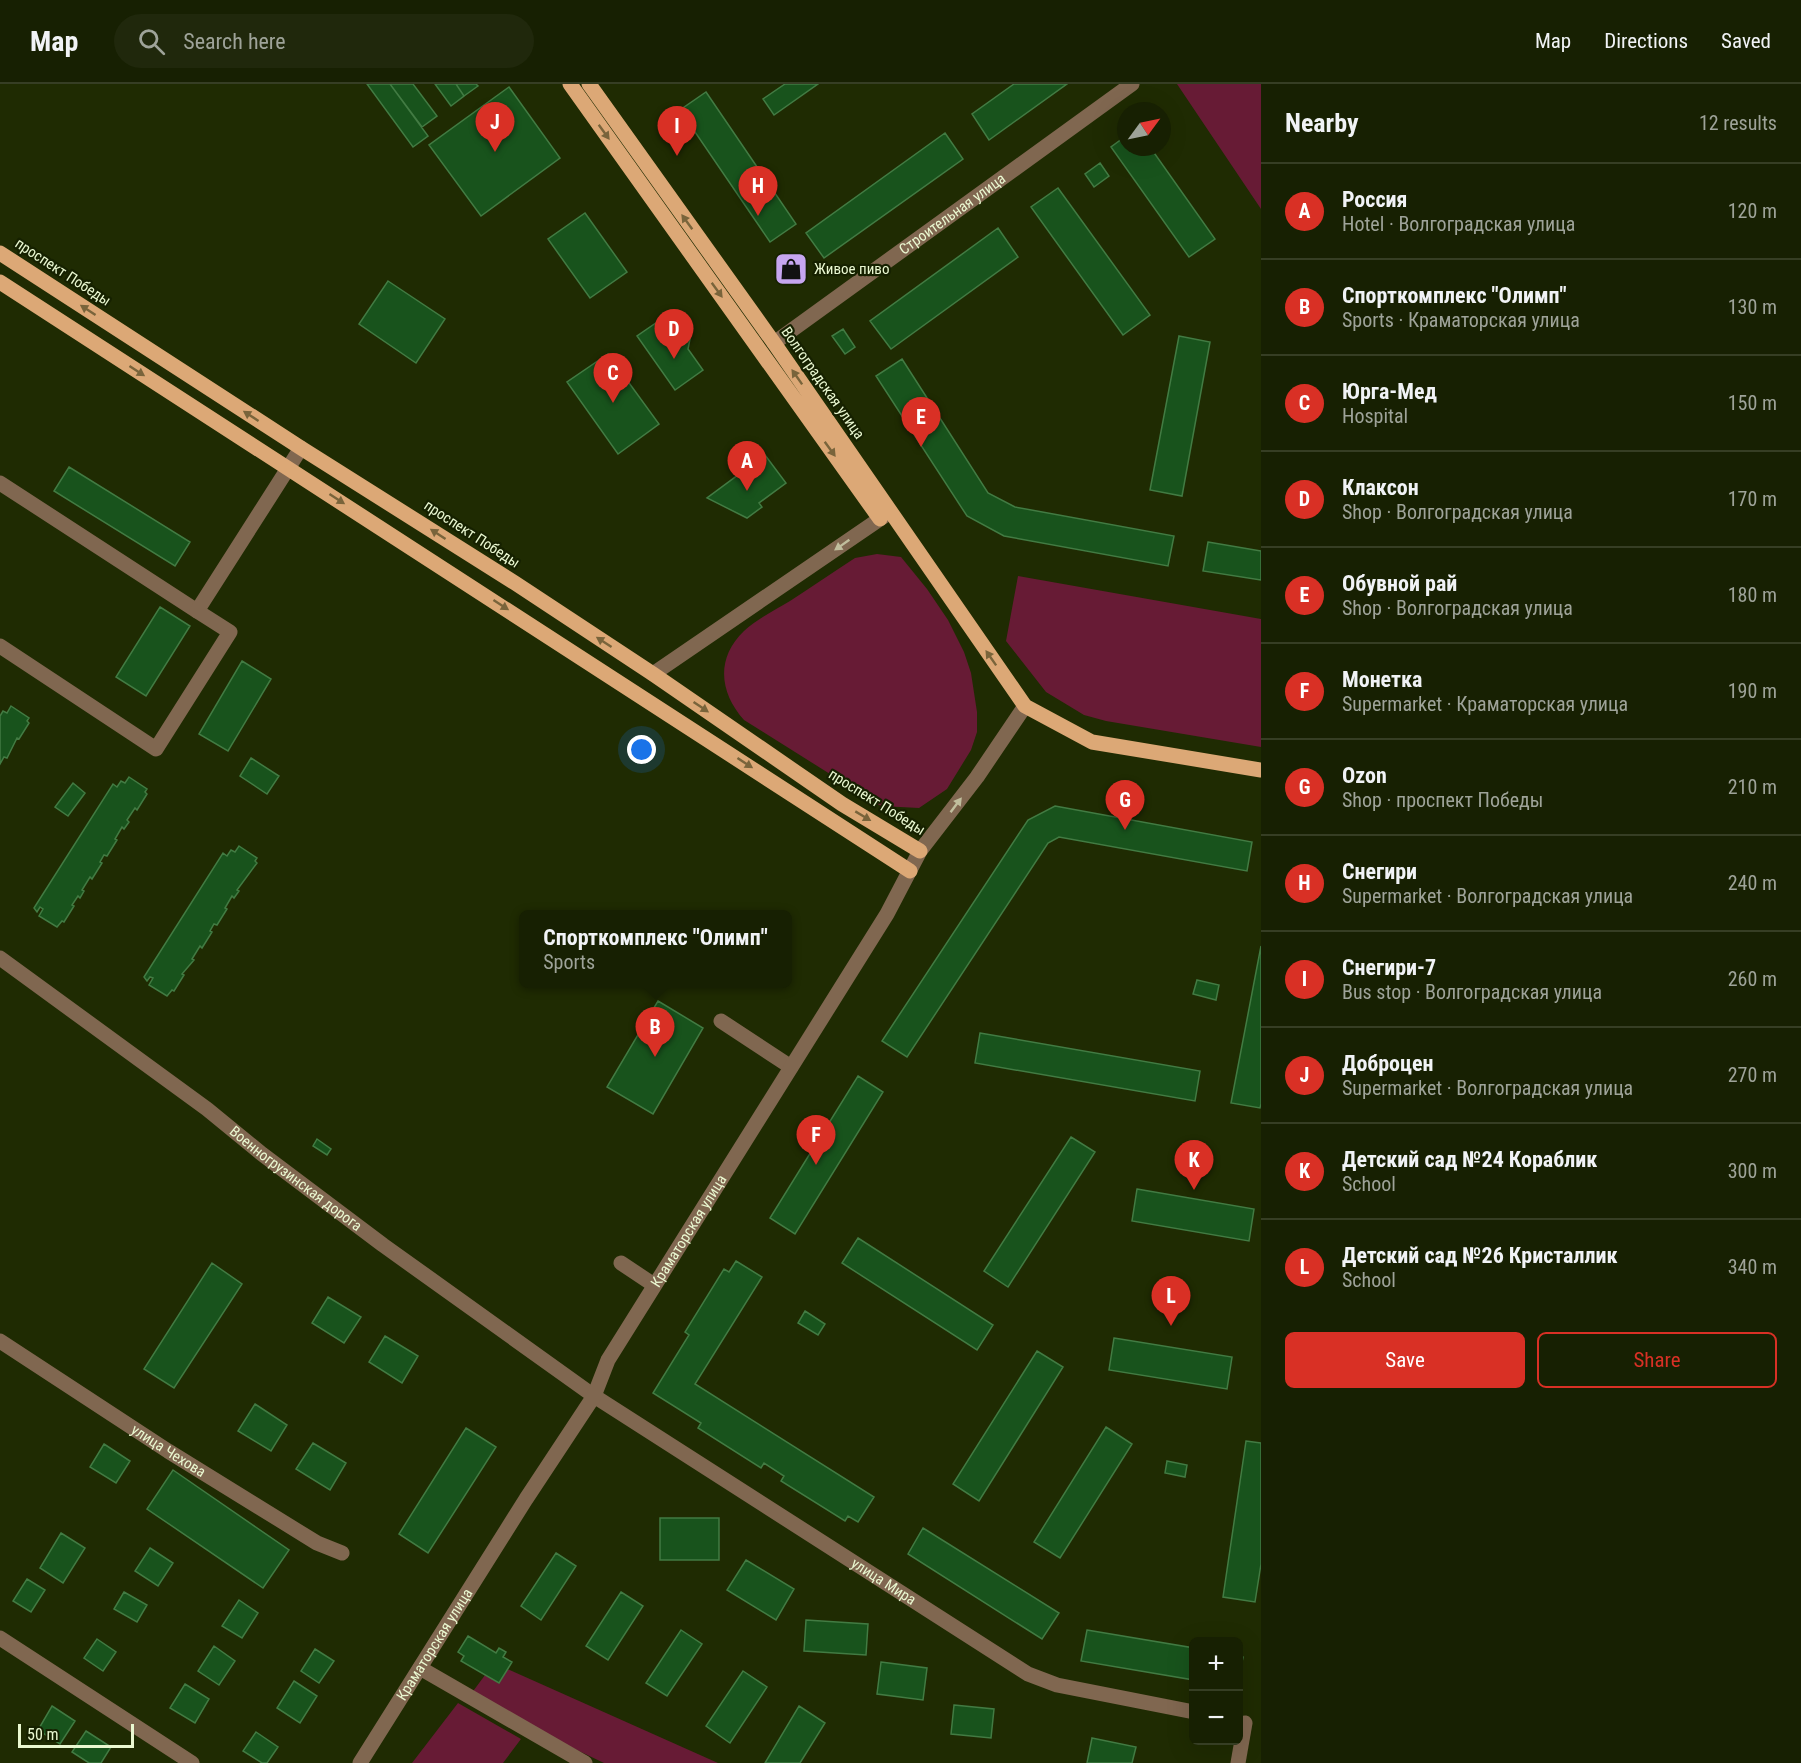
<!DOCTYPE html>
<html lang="en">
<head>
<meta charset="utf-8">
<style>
  :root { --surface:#172002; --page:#20280c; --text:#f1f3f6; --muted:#9ea399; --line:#363e24; --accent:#d93025 }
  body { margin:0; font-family:"Roboto Condensed",sans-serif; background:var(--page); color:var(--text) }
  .controls { position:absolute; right:18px; bottom:18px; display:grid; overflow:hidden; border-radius:9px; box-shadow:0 6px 24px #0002 }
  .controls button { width:54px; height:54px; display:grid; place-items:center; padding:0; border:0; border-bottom:2px solid var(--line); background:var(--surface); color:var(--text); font:30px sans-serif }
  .compass { position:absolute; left:1117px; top:18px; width:54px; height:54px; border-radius:50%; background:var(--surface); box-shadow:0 6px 24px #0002; rotate:57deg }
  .scale { position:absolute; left:18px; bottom:15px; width:116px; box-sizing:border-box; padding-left:6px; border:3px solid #eaf8d1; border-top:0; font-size:16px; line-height:21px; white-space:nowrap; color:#eaf8d1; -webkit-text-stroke:4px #162100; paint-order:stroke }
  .you { position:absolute; left:642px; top:666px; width:21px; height:21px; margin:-15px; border:4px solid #fff; border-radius:50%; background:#1a73e8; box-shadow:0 0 0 9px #1a73e833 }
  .badge { display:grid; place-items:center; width:39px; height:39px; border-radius:50%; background:var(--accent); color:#fff; font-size:20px; font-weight:700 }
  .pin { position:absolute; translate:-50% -50px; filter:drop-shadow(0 2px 3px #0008) }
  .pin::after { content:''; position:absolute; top:32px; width:21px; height:18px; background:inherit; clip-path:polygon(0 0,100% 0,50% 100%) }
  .popup { position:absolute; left:519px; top:826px; width:273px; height:78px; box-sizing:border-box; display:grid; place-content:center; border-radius:9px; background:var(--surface); filter:drop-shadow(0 2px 4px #0005); font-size:20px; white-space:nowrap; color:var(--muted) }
  .popup b { font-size:22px; color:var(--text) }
  .popup::after { content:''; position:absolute; left:50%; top:100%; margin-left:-12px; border:12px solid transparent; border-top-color:var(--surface) }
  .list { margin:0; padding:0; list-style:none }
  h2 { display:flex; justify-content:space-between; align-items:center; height:78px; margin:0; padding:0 24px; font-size:26px }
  h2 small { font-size:20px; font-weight:400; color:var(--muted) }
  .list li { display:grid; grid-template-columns:39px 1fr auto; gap:18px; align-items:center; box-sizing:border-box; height:96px; padding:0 24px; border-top:2px solid var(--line) }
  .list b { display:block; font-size:22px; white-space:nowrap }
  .list p { margin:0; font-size:20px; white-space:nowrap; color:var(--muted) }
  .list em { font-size:20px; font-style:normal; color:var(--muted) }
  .actions { display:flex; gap:12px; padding:18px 24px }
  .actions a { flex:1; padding:14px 0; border:2px solid var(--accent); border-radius:9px; text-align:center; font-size:21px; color:var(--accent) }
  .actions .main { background:var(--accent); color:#fff }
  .icon { flex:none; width:33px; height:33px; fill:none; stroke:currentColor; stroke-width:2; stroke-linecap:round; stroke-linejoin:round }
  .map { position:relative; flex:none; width:1261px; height:1679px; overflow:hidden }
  header { display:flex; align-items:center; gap:36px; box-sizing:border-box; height:84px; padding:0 30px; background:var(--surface); border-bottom:2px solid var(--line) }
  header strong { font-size:28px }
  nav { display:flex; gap:33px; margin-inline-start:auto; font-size:21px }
  .search { width:420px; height:54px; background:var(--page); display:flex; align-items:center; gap:15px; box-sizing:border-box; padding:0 21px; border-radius:33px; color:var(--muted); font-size:22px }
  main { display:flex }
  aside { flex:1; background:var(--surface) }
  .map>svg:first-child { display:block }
  .green { fill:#671b35 }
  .building { fill:#18531c; stroke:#427b43; stroke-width:1.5 }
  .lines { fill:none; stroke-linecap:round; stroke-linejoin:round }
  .minor { stroke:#806750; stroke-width:15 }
  .major { stroke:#dca876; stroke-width:15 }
  .oneway { fill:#79643b }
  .oneway2 { fill:#c0be9d }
  .labels { text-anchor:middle; stroke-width:4.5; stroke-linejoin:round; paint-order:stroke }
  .street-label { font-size:15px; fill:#eaf8d1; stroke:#162100 }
  .poi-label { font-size:15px; fill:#eaf8d1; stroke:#162100; text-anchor:start }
</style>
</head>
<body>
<header>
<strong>Map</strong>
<div class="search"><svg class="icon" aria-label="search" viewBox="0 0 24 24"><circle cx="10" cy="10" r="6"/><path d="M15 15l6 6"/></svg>Search here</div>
<nav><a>Map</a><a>Directions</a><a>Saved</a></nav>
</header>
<main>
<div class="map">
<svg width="1261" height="1679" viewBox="0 0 1261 1679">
  <rect width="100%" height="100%" fill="#1f2b02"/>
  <path class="green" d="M 1177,0 L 1261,0 L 1261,125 Z
    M 877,470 L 901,473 L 927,505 L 948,536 L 964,568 L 971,589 L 977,628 L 977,648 L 971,666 L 947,705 L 919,724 L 881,722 L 744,636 C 720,609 715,575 744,547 C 757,535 775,526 790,517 C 812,503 833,488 855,474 Z
    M 1018,492 L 1261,535 L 1261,663 L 1106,637 L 1084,631 L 1046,608 L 1006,557 Z
    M 494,1579 L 718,1679 L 604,1679 L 468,1614 Z
    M 458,1619 L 521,1655 L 503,1679 L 412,1679 Z"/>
  <path class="building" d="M 367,0 L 390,0 L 428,52 L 413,63 Z
    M 390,0 L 413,0 L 437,32 L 422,43 Z
    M 435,0 L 456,0 L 464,12 L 451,22 Z
    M 456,0 L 476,0 L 478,2 L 464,12 Z
    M 785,0 L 818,0 L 774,31 L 763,15 Z
    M 1014,0 L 1067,0 L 989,56 L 972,30 Z
    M 509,3 L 560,74 L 481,132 L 429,61 Z
    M 706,8 L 796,140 L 770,158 L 680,26 Z
    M 945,49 L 963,75 L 824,174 L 806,149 Z
    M 1126,52 L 1126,63 L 1150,63 L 1215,155 L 1189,173 L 1111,63 Z
    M 1100,79 L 1109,92 L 1094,103 L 1085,90 Z
    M 1058,104 L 1150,231 L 1123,251 L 1031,123 Z
    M 585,129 L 627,188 L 590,214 L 548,155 Z
    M 998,144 L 1018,173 L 891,265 L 870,237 Z
    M 793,170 L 806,189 L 789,200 L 777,182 Z
    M 388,197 L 445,235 L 416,279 L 359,240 Z
    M 666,232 L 676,247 L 691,250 L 688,265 L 703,286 L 675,306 L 637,252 Z
    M 843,245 L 855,263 L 845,270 L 832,252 Z
    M 1179,252 L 1210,258 L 1182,412 L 1150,406 Z
    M 608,270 L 659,340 L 618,370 L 567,298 Z
    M 902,275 L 988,409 L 1015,423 L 1174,452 L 1168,482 L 1004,452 L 967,432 L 876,292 Z
    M 765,371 L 786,399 L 759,419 L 762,423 L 747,434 L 707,414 Z
    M 69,383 L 190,458 L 175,482 L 54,407 Z
    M 1208,458 L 1261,467 L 1261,496 L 1203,487 Z
    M 160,523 L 190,542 L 146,612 L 116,593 Z
    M 242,577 L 271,595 L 228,667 L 199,650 Z
    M 11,622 L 29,634 L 27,637 L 29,639 L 19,655 L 17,654 L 7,674 L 4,673 L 0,680 L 0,632 L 3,627 L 7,629 Z
    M 251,674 L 279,692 L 267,710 L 240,692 Z
    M 129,693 L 147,705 L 145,708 L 147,710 L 137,726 L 135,724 L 127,736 L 129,738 L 124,745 L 122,743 L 115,755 L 117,756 L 107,772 L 104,771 L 100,778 L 102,779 L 92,795 L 90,793 L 82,806 L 84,807 L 80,814 L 78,812 L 72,821 L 74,822 L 64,838 L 62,837 L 57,843 L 39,832 L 43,825 L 40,823 L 37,828 L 34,824 L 113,700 L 117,703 L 121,697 L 125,699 Z
    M 73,699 L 85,709 L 68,732 L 55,723 Z
    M 1055,722 L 1252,758 L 1247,787 L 1059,753 L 1048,759 L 907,973 L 882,957 L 1028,736 Z
    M 239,762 L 257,774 L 255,777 L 257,779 L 237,806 L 239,807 L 234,814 L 232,812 L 225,824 L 227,825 L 217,841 L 214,840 L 210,847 L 212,848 L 202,864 L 200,862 L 192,875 L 194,876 L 182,890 L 184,891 L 174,907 L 172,906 L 167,912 L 149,901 L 153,894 L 150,893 L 147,897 L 144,893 L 223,769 L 227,772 L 231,766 L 235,768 Z
    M 1261,862 L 1261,1020 L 1260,1024 L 1231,1019 Z
    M 1197,896 L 1219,901 L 1216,916 L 1193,910 Z
    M 658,917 L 703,944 L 653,1030 L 607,1003 Z
    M 980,949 L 1200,987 L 1195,1017 L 975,979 Z
    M 858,992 L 883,1008 L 795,1150 L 770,1134 Z
    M 1071,1053 L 1095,1068 L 1008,1203 L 984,1187 Z
    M 317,1055 L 331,1065 L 327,1071 L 313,1062 Z
    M 1137,1105 L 1254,1125 L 1249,1157 L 1132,1137 Z
    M 858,1154 L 993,1241 L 977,1266 L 842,1179 Z
    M 736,1177 L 762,1193 L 695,1300 L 874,1413 L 858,1438 L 848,1432 L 845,1437 L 781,1397 L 784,1392 L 764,1379 L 761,1384 L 698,1344 L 701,1339 L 653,1309 L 689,1251 L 685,1248 L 724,1185 L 729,1188 Z
    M 212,1179 L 242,1200 L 174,1304 L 144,1285 Z
    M 328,1213 L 361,1233 L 344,1259 L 312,1239 Z
    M 805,1227 L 825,1240 L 818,1251 L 798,1239 Z
    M 385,1252 L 418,1272 L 402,1299 L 369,1278 Z
    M 1114,1254 L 1232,1273 L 1227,1305 L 1109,1286 Z
    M 1037,1267 L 1063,1283 L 979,1417 L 953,1400 Z
    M 255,1320 L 287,1341 L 271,1367 L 238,1347 Z
    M 1106,1343 L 1132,1360 L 1060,1474 L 1034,1458 Z
    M 466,1344 L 496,1363 L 428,1469 L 399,1450 Z
    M 1246,1357 L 1261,1359 L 1261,1480 L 1255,1518 L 1223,1513 Z
    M 313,1359 L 346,1379 L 330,1406 L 296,1385 Z
    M 104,1360 L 130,1377 L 116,1399 L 90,1383 Z
    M 1167,1377 L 1187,1381 L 1185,1393 L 1165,1389 Z
    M 173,1386 L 289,1466 L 263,1504 L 147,1425 Z
    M 660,1434 L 719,1434 L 719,1476 L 660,1476 Z
    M 923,1444 L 1059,1529 L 1042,1555 L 908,1470 Z
    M 61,1449 L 85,1464 L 63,1499 L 40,1484 Z
    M 150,1464 L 173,1479 L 158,1502 L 135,1487 Z
    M 556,1469 L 576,1482 L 541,1536 L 521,1522 Z
    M 746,1476 L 794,1505 L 776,1536 L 727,1506 Z
    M 27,1495 L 45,1506 L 31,1528 L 13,1517 Z
    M 124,1508 L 147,1521 L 137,1538 L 114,1525 Z
    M 621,1508 L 643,1522 L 608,1576 L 586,1562 Z
    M 239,1516 L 258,1529 L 242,1554 L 222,1542 Z
    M 806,1536 L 868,1540 L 866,1571 L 804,1567 Z
    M 681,1546 L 702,1560 L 667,1612 L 646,1599 Z
    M 1087,1546 L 1194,1564 L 1194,1596 L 1081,1577 Z
    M 468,1552 L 496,1569 L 499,1564 L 506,1568 L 503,1573 L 512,1578 L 499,1599 L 461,1577 L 464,1572 L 458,1568 Z
    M 97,1555 L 116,1568 L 103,1587 L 84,1574 Z
    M 214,1562 L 235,1577 L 219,1601 L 198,1587 Z
    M 315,1565 L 334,1577 L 319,1599 L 301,1587 Z
    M 1238,1572 L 1243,1573 L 1238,1598 Z
    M 881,1578 L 927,1584 L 923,1616 L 877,1610 Z
    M 743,1587 L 767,1603 L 730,1659 L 706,1642 Z
    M 294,1597 L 317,1612 L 300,1639 L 277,1624 Z
    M 185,1600 L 209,1615 L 195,1639 L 170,1624 Z
    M 954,1621 L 994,1625 L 991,1654 L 951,1650 Z
    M 52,1622 L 75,1637 L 60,1660 L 38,1646 Z
    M 799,1622 L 825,1639 L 800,1679 L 765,1679 Z
    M 86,1647 L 111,1663 L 101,1679 L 89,1679 L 72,1668 Z
    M 256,1648 L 278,1663 L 267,1679 L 262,1679 L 243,1667 Z
    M 1092,1654 L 1136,1663 L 1132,1679 L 1087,1679 Z"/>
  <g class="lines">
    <g class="minor">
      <path id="s1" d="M 774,259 L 1132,0"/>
      <path d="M 0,399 L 197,527"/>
      <path d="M 0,562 L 156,665 L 230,548 L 197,527 L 301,364"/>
      <path d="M 653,590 L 890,428"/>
      <path id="s2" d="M 0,874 L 207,1025 L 262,1070 L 383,1161 L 594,1312 L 1028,1590 L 1057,1601 L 1194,1628"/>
      <path d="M 721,937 L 791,983"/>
      <path d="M 621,1179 L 654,1201"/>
      <path id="s3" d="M 0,1257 L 168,1367 L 317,1459 L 342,1469"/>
      <path d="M 0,1554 L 192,1679"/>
      <path d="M 420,1584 L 585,1679"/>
      <path id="s4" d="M 360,1679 L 526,1415 L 594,1312 L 608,1276 L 887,830 L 920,767 L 977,693 L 1025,622"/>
      <path d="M 1238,1679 L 1245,1639"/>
    </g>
    <path class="major" d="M 570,0 L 880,435
      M 589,0 L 774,259 L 1025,622 L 1092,658 L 1261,686
      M 0,169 L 301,364 L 515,499 L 653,590 L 842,720 L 920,767
      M 0,198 L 910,787"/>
  </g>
  <defs><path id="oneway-solid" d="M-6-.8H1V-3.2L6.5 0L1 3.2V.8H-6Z" transform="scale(1.5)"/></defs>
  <g class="oneway">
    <use href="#oneway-solid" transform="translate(604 48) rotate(54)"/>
    <use href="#oneway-solid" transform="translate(687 138) rotate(-126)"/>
    <use href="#oneway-solid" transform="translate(717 206) rotate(54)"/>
    <use href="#oneway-solid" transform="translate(88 226) rotate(-147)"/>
    <use href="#oneway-solid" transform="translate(137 287) rotate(33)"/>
    <use href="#oneway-solid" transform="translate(797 293) rotate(-125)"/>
    <use href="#oneway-solid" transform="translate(251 332) rotate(-147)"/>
    <use href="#oneway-solid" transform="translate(830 365) rotate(54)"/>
    <use href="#oneway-solid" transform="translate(337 415) rotate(33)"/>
    <use href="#oneway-solid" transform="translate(438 450) rotate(-147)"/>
    <use href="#oneway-solid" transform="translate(501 521) rotate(33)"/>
    <use href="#oneway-solid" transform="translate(604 558) rotate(-147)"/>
    <use href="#oneway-solid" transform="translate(991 574) rotate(-125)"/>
    <use href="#oneway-solid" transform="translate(701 623) rotate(34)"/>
    <use href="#oneway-solid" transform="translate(745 679) rotate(33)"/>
    <use href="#oneway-solid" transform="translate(863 732) rotate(31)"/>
  </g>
  <g class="oneway2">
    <use href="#oneway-solid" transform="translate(842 461) rotate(145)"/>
    <use href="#oneway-solid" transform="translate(956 721) rotate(-53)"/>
  </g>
  <defs>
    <g id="shop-square" transform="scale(1.725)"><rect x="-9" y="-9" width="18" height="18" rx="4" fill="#c6a6f0" stroke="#162100"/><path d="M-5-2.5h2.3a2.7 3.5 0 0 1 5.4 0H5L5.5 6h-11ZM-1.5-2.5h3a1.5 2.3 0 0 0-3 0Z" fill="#111"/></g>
  </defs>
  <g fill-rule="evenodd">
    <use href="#shop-square" x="791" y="185"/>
  </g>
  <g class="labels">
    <g class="street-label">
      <text dy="5" stroke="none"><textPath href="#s1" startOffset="220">Строительная улица</textPath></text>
      <text transform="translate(63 188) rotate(33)" y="5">проспект Победы</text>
      <text transform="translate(823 299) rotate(55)" y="5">Волгоградская улица</text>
      <text transform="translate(472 450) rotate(33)" y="5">проспект Победы</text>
      <text transform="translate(877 718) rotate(32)" y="5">проспект Победы</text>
      <text dy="5" stroke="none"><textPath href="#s2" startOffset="369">Военногрузинская дорога</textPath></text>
      <text dy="5" stroke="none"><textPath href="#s4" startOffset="626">Краматорская улица</textPath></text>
      <text dy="5" stroke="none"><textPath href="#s3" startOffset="201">улица Чехова</textPath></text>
      <text dy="5" stroke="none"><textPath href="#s2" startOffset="1082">улица Мира</textPath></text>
      <text dy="5" stroke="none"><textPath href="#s4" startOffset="140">Краматорская улица</textPath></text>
    </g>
    <g class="poi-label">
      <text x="814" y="190">Живое пиво</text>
    </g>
  </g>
</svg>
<div class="controls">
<button>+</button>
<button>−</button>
</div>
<svg class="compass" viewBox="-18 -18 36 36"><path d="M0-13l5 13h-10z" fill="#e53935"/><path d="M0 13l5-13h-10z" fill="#9ea399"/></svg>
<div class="scale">50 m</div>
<div class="you"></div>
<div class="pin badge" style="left:747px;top:407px">A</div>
<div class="pin badge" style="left:655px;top:973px">B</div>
<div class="popup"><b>Спорткомплекс &quot;Олимп&quot;</b>Sports</div>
<div class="pin badge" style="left:613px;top:319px">C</div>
<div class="pin badge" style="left:674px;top:275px">D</div>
<div class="pin badge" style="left:921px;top:363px">E</div>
<div class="pin badge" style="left:816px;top:1081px">F</div>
<div class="pin badge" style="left:1125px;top:746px">G</div>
<div class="pin badge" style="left:758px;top:132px">H</div>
<div class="pin badge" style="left:677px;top:72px">I</div>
<div class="pin badge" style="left:495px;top:68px">J</div>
<div class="pin badge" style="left:1194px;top:1106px">K</div>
<div class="pin badge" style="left:1171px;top:1242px">L</div>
</div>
<aside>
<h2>Nearby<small>12 results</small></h2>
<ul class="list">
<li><span class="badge">A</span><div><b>Россия</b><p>Hotel · Волгоградская улица</p></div><em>120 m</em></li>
<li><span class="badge">B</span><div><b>Спорткомплекс &quot;Олимп&quot;</b><p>Sports · Краматорская улица</p></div><em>130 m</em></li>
<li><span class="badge">C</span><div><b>Юрга-Мед</b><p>Hospital</p></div><em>150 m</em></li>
<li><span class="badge">D</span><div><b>Клаксон</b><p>Shop · Волгоградская улица</p></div><em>170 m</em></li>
<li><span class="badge">E</span><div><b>Обувной рай</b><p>Shop · Волгоградская улица</p></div><em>180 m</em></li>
<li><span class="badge">F</span><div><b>Монетка</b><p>Supermarket · Краматорская улица</p></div><em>190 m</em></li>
<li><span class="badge">G</span><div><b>Ozon</b><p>Shop · проспект Победы</p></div><em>210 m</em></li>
<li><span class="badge">H</span><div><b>Снегири</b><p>Supermarket · Волгоградская улица</p></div><em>240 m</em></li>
<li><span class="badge">I</span><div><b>Снегири-7</b><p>Bus stop · Волгоградская улица</p></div><em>260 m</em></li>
<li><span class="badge">J</span><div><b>Доброцен</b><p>Supermarket · Волгоградская улица</p></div><em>270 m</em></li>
<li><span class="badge">K</span><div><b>Детский сад №24 Кораблик</b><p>School</p></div><em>300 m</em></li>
<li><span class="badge">L</span><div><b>Детский сад №26 Кристаллик</b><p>School</p></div><em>340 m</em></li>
</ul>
<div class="actions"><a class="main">Save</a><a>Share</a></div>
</aside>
</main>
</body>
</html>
